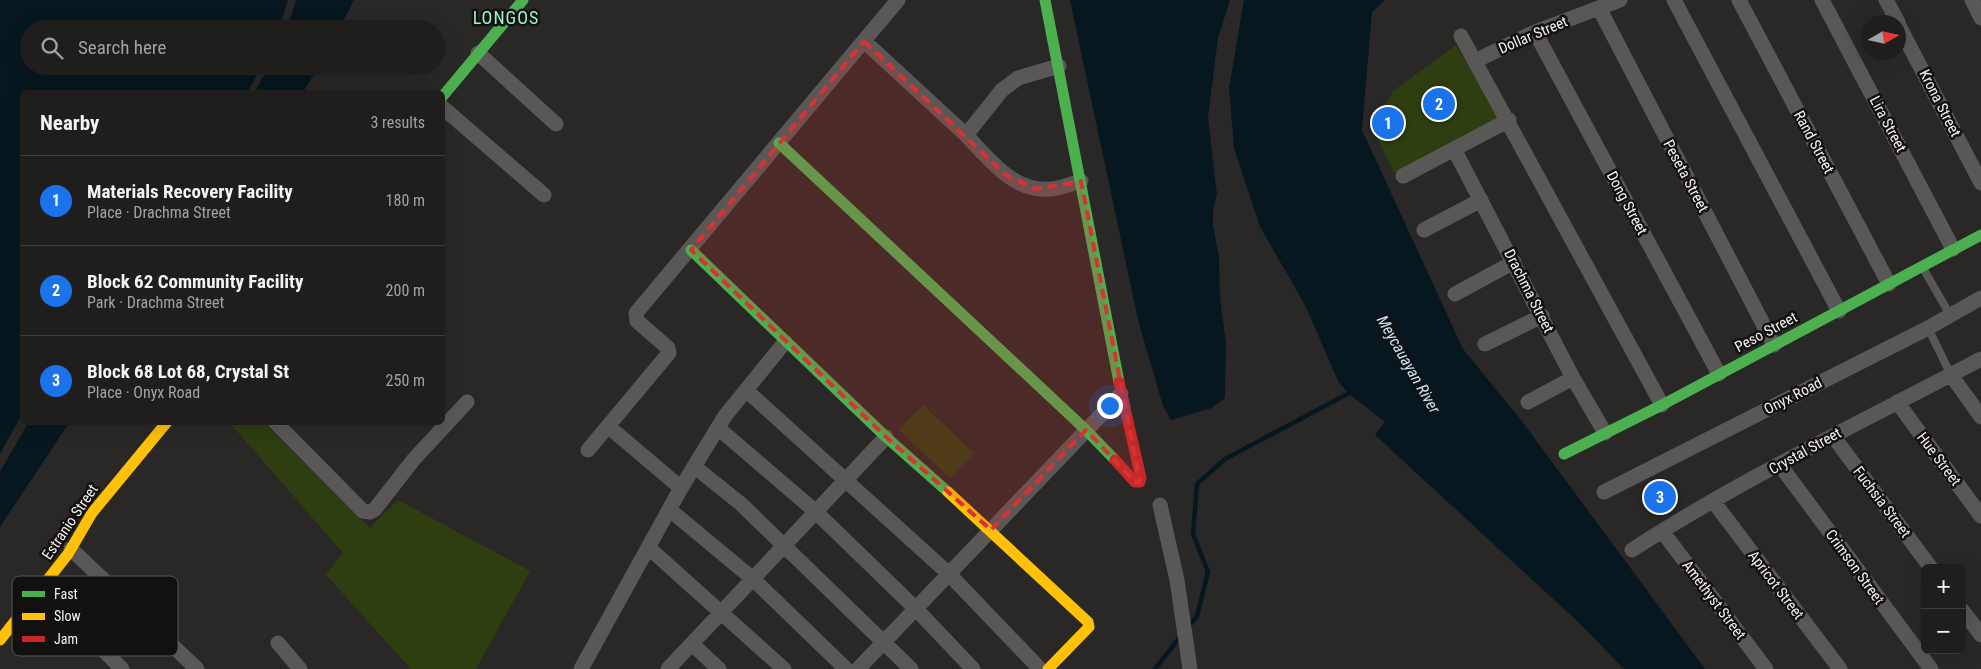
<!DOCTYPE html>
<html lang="en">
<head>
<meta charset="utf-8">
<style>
  :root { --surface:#201e1c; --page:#282725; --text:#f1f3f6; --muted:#a2a2a3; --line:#3d3c3b; --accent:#1a73e8 }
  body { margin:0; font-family:"Roboto Condensed",sans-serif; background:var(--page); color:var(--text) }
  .controls { position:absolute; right:15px; bottom:15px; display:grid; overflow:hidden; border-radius:8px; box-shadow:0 5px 20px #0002 }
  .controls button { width:45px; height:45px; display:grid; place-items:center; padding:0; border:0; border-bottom:1px solid var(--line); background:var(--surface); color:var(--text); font:25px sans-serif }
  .compass { position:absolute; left:1861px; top:15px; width:45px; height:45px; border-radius:50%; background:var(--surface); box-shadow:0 5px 20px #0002; rotate:81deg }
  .you { position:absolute; left:1109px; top:405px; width:18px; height:18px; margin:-12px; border:4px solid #fff; border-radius:50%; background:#1a73e8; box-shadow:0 0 0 8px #1a73e833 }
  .badge { display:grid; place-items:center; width:32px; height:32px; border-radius:50%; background:var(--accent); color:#fff; font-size:16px; font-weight:700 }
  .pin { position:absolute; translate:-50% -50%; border:2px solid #fff; box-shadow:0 1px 5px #0006 }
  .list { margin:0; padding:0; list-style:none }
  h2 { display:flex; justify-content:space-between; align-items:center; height:65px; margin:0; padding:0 20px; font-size:21px }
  h2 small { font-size:16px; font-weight:400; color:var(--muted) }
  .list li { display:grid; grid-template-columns:32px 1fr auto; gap:15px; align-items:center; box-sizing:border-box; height:90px; padding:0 20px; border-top:1px solid var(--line) }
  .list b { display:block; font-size:19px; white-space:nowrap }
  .list p { margin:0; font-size:16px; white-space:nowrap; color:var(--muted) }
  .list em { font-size:16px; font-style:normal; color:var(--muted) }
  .icon { flex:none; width:28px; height:28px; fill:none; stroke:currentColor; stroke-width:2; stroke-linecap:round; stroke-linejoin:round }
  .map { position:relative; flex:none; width:1981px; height:669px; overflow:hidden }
  .search { position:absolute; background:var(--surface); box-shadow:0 5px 20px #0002; left:20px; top:20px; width:425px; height:55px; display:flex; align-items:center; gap:12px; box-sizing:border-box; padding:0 18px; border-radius:28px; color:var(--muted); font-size:19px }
  .panel { position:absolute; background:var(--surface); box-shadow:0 5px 20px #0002; left:20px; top:90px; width:425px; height:335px; border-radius:8px }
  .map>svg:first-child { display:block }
  .green { fill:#2e3e11 }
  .water { fill:#071720 }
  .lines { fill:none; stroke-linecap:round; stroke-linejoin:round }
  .stream { stroke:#071720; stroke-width:4.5 }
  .lane { stroke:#5a5856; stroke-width:8 }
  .street { stroke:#5a5856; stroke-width:15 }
  .fast { stroke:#4caf50; stroke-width:11 }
  .slow { stroke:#ffc107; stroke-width:11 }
  .jam { stroke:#c62828; stroke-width:11 }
  .marked { fill:#d83232; fill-opacity:0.2; stroke:#d83232; stroke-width:4; stroke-dasharray:10 6; stroke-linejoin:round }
  .labels { text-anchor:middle; stroke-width:5; stroke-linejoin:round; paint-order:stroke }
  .street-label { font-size:15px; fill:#f4f1f0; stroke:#121110 }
  .water-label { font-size:16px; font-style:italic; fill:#c5e5fa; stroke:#121110 }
  .quarter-label { font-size:18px; letter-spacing:1px; fill:#9af1cb; stroke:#121110 }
  .key { fill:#121110; stroke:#565453; stroke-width:1 }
  .key-label { font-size:14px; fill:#f4f1f0 }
</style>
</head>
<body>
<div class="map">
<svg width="1981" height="669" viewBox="0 0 1981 669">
  <rect width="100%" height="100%" fill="#2a2826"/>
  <path class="green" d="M 1456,45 L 1500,118 L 1394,173 L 1373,129 L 1393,91 Z
    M 923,405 L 974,453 L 950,478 L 899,430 Z
    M 230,423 L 264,423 L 370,528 L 398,500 L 530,571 L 476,669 L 411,669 L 326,575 L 343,553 Z"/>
  <path class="water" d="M 0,0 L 288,0 L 279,29 L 29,29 L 29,66 L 261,66 L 248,92 L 22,92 L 22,414 L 0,454 Z
    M 296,0 L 354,0 L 339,29 L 287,29 Z
    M 1070,0 L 1230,0 L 1218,38 L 1208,118 L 1217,194 L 1213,210 L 1213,226 L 1219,256 L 1220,298 L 1226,343 L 1225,398 L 1212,408 L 1171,420 L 1163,406 L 1138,320 Z
    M 1244,0 L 1385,0 L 1372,12 L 1362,130 L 1463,349 L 1521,420 L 1705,669 L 1624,669 L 1576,620 L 1375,435 L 1385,422 L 1349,394 L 1339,383 L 1305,305 L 1260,227 L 1234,148 L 1229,88 Z
    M 269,66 L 319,66 L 303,92 L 255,92 Z
    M 28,423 L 69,423 L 0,527 L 0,472 Z"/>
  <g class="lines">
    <path class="stream" d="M 1188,627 L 1197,616 L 1208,572 L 1193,534 L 1197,484 L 1225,459 L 1353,391
      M 1155,669 L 1180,637"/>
    <path class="lane" d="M 1923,268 L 1950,315
      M 1928,328 L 1951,375"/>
    <path class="street" d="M 1674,0 L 1839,311
      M 1739,0 L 1889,284
      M 1822,0 L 1953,249
      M 1886,0 L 1898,22
      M 1972,0 L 1981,18
      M 1599,8 L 1774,345
      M 1898,24 L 1981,183
      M 1535,32 L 1719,374
      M 1461,36 L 1662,405
      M 864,41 L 966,135 L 1002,90 L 1018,78 L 1059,66
      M 478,53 L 556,124
      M 1475,61 L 1535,32 L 1620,0
      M 442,107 L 544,195
      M 966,135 C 989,159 1014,193 1051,189 C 1061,188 1071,184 1081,181
      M 1454,149 L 1573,378 L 1605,433
      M 1403,176 L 1509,120
      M 1424,230 L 1481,200
      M 1455,294 L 1514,262
      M 1485,344 L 1542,316
      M 1951,375 L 1981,417
      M 746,390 L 949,574 L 1040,669
      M 1528,402 L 1573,378
      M 1897,402 L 1981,516
      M 275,422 L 363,511 L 370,512 L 375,509 L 414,459 L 467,402
      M 609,427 L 681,488
      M 718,428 L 816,512 L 915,608 L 973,669
      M 1833,436 L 1931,568
      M 588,450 L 669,353 L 668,348 L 637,321 L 636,313 L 898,0
      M 1780,465 L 1931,669
      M 695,467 L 741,504 L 911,669
      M 1604,492 L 1928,328 L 1981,298
      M 1713,501 L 1840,669
      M 1160,505 L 1177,580 L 1190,669
      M 670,510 L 753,579 L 846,669
      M 1662,531 L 1766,669
      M 649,548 L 784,669
      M 71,549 L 197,669
      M 1632,550 C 1743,478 1864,421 1981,359
      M 43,588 L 122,669
      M 1962,610 L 1981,635
      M 278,643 L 300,669
      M 692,644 L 719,669
      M 581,669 L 681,488 L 725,416 L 785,342
      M 668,669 L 886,437
      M 858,669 L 1121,394"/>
    <path class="fast" d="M 1045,0 L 1119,382
      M 442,97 L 523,0
      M 779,143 L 1086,430 L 1115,460
      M 691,250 L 886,437 L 948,492
      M 1564,454 L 1662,405 L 1981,235"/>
    <path class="slow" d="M 948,492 L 1088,622 L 1089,627 L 1048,669
      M 0,640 L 68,554 L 92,513 L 167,422"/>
    <path class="jam" d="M 1115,460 L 1135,482 L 1140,482 L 1141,478 L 1119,382"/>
  </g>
  <path class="marked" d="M 864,41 L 1006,175 L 1036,189 L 1081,181 L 1140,482 L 1135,482 L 1086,430 L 991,530 L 886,437 L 691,250 Z"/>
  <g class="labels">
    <g class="street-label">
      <text transform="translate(1533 35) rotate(-23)" y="5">Dollar Street</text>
      <text transform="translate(1940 103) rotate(63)" y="5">Krona Street</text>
      <text transform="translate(1888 124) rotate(62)" y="5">Lira Street</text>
      <text transform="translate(1814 142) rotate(62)" y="5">Rand Street</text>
      <text transform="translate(1686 176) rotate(62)" y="5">Peseta Street</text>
      <text transform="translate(1627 203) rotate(62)" y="5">Dong Street</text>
      <text transform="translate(1529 291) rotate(63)" y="5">Drachma Street</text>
      <text transform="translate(1766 332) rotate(-28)" y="5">Peso Street</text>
      <text transform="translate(1793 396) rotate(-27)" y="5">Onyx Road</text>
      <text transform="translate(1805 451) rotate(-29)" y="5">Crystal Street</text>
      <text transform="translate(1939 459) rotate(53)" y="5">Hue Street</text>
      <text transform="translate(1882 502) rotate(53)" y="5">Fuchsia Street</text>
      <text transform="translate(70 522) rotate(-56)" y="5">Estranio Street</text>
      <text transform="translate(1855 567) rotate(54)" y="5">Crimson Street</text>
      <text transform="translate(1776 585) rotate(53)" y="5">Apricot Street</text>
      <text transform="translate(1714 600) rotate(53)" y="5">Amethyst Street</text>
    </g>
    <g class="water-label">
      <text transform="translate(1409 364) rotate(60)" y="6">Meycauayan River</text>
    </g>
    <g class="quarter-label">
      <text x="506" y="24">LONGOS</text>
    </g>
  </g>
  <rect x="12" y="576" width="166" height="80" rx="8" class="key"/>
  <rect x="22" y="591" width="23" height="6" fill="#4caf50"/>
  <rect x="22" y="613" width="23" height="7" fill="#ffc107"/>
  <rect x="22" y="636" width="23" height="6" fill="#c62828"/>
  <g class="key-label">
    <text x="54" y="599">Fast</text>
    <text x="54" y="621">Slow</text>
    <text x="54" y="644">Jam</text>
  </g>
</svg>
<div class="controls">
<button>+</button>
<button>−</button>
</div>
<svg class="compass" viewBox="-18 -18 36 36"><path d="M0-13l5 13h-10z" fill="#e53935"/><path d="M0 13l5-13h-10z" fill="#a2a2a3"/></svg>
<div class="you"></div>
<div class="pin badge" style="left:1388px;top:123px">1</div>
<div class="pin badge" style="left:1439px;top:104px">2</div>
<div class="pin badge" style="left:1660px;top:497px">3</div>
<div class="search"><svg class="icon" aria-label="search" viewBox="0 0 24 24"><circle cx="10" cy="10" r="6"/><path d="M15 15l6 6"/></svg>Search here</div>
<section class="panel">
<h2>Nearby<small>3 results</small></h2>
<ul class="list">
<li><span class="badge">1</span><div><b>Materials Recovery Facility</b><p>Place · Drachma Street</p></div><em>180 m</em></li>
<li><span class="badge">2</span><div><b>Block 62 Community Facility</b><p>Park · Drachma Street</p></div><em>200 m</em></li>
<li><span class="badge">3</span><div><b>Block 68 Lot 68, Crystal St</b><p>Place · Onyx Road</p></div><em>250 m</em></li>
</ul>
</section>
</div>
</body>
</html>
